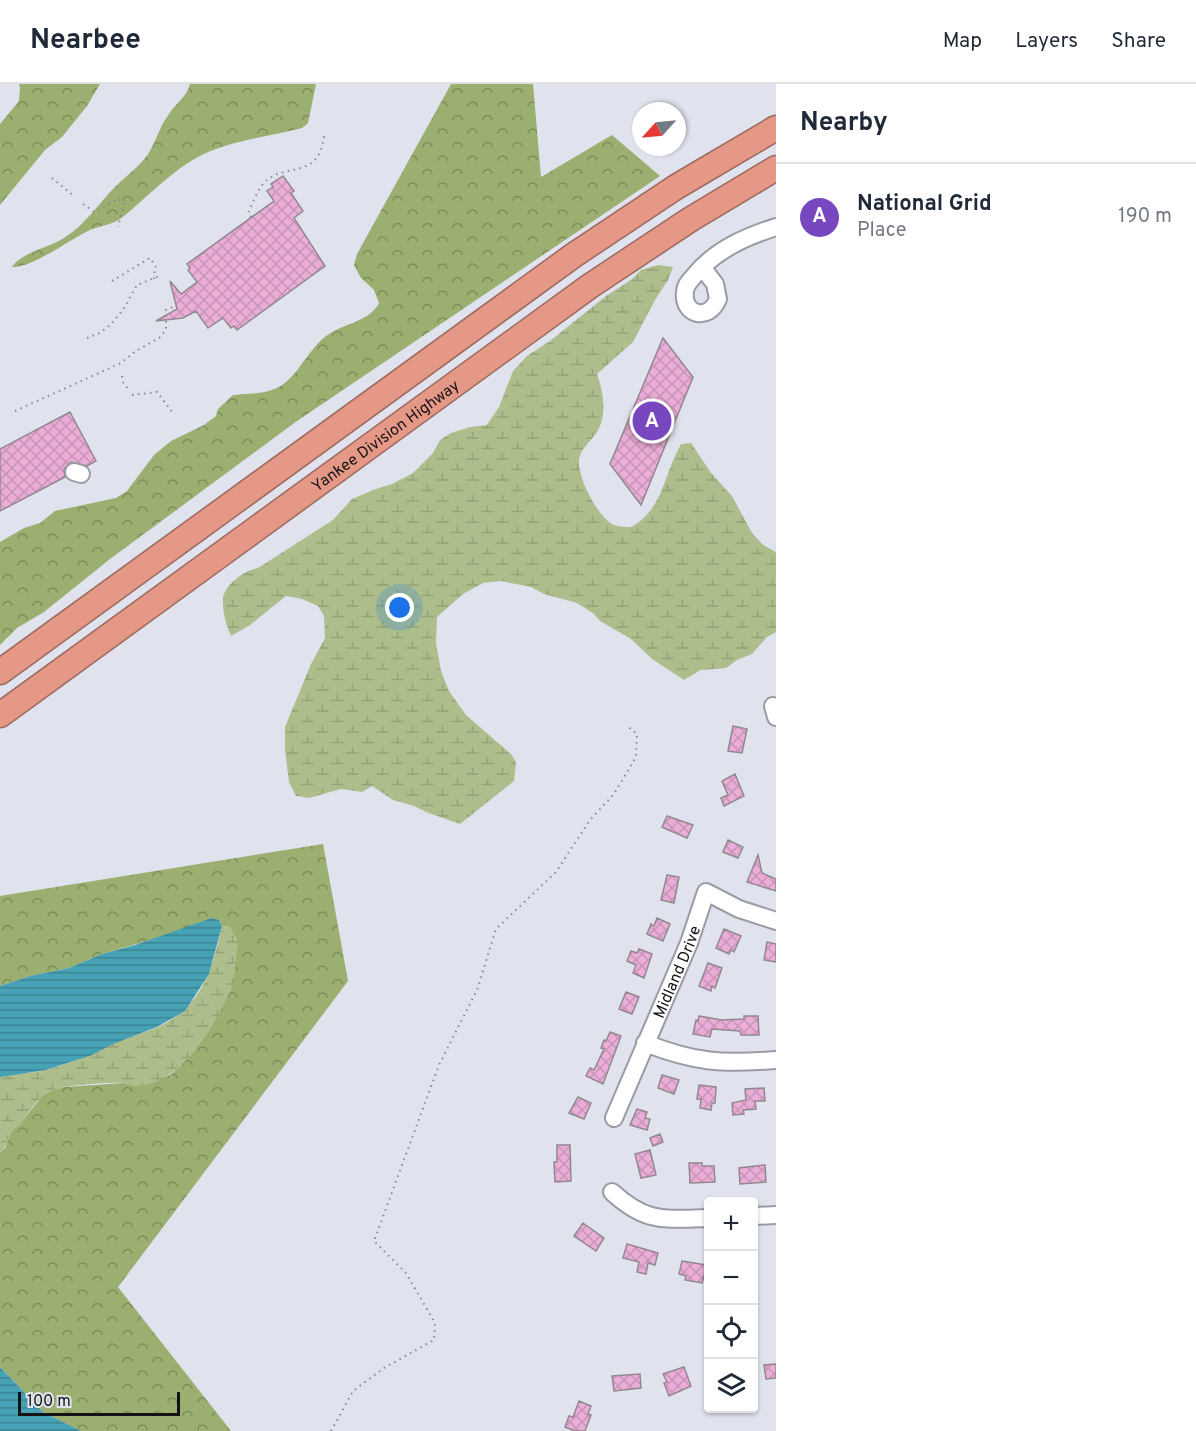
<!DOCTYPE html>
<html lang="en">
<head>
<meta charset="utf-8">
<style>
  :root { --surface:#fff; --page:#f2f2f3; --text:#1f2937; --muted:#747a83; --line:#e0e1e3; --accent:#7747bf }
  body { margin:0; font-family:Overpass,sans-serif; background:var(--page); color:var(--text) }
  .controls { position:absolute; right:18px; bottom:18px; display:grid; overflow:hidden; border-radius:6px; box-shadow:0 2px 4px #0004 }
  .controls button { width:54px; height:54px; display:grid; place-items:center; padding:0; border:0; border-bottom:2px solid var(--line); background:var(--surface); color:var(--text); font:30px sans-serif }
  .compass { position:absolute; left:632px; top:18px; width:54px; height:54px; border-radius:50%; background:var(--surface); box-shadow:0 2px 4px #0004; rotate:243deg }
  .scale { position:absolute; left:18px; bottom:15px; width:162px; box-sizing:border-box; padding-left:6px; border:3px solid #131317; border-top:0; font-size:16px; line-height:21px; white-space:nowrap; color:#131317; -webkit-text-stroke:4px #e0e3ed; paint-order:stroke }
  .you { position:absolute; left:400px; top:524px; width:21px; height:21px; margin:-15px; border:4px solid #fff; border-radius:50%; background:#1a73e8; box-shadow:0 0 0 9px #1a73e833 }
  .badge { display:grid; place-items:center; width:39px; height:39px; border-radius:50%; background:var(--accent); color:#fff; font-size:20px; font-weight:700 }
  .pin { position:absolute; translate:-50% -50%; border:3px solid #fff; box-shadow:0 2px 6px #0006 }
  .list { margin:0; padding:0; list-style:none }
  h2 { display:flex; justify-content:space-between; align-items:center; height:78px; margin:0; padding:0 24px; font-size:26px }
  h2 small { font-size:20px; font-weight:400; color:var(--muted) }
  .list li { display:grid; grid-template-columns:39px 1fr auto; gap:18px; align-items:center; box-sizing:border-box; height:108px; padding:0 24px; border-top:2px solid var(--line) }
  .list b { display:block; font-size:22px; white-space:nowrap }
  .list p { margin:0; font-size:20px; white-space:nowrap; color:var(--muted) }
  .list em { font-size:20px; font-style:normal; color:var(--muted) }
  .icon { flex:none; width:33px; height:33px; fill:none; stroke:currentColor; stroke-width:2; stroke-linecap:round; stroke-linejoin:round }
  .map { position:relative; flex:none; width:776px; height:1347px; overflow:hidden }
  header { display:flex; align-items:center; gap:36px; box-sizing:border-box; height:84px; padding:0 30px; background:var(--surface); border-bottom:2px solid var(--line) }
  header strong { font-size:28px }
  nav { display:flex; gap:33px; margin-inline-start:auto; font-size:21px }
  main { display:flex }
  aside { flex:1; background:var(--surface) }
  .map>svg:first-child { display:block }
  .forest { fill:url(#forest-crowns) }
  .wetland { fill:url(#wetland-marsh) }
  .water { fill:url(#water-rules) }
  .building { fill:url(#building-cross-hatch); stroke:#92888e; stroke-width:1.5 }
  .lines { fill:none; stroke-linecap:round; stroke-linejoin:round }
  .minor-casing { stroke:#999ba5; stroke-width:20 }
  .highway-casing { stroke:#9b695e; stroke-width:27 }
  .path { stroke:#888a91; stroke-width:2; stroke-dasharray:1.5 4.5; stroke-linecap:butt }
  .minor { stroke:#fff; stroke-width:16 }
  .highway { stroke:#e49885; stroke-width:24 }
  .labels { text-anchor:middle; stroke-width:6; stroke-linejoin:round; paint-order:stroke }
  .street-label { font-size:16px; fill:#131317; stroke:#e0e3ed }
</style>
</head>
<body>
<header>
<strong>Nearbee</strong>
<nav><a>Map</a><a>Layers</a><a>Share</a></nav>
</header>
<main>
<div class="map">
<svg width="776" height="1347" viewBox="0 0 776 1347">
  <defs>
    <pattern id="forest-crowns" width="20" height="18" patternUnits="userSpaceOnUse" patternTransform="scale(1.5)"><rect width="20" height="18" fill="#9aaf70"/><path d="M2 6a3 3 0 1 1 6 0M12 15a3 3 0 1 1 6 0" fill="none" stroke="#7c8d5b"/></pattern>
    <pattern id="wetland-marsh" width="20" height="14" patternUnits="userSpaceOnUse" patternTransform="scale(1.5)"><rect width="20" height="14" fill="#adbe8c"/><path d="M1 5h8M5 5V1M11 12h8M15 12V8" fill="none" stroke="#94a278"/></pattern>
    <pattern id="water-rules" width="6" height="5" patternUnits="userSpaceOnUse" patternTransform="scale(1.5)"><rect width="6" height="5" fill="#48a2b6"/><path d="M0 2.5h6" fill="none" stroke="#3b8393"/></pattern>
    <pattern id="building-cross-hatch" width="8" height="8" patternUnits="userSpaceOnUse" patternTransform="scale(1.5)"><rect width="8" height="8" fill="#eaadd7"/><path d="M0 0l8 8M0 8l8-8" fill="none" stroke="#c894b8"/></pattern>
  </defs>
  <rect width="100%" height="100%" fill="#e0e3ed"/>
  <path class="forest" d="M 19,0 L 100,0 L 87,22 L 62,53 L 45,66 L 0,121 L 0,40 L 19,17 L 20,4 Z
    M 190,0 L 316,0 L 308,39 L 302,44 C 267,53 227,57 196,74 C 171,88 146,114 124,132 C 114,141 102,141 90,146 C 70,155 33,184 12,183 C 22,168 49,164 64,154 C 85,141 98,120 116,102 C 127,91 139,83 148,70 C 156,58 159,44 167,33 C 174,20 186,15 190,0 Z
    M 451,0 L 533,0 L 541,93 L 612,51 L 660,92 L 297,337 L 110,475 L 44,528 L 17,544 L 0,561 L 0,458 L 24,444 L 40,439 L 55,427 L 116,414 L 127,407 L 154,371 L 171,357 L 204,341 L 216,332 L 218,325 L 233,311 C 250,309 267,311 282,301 C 301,288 309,263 329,250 C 346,239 370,237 379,219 L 374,206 L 361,194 L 354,181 L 357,170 Z
    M 323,760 L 348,897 L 118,1203 L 231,1347 L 81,1347 L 43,1328 L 0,1283 L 0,1068 L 5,1064 L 11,1047 L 20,1040 L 42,1012 L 52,1006 L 64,1003 L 124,999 L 137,1002 L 170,991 L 180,982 L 195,966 L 231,905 L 230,843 L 222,842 L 219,836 L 102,870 L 69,884 L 30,892 L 0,902 L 0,812 Z"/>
  <path class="wetland" d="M 658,181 L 673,183 L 668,196 L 655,216 L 633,258 L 597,290 C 604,310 608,335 594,352 C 588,360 581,365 579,375 C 577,393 597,431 612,440 C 618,443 625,443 631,443 C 664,425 663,391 681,360 L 691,359 L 711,389 L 732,412 L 752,449 L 763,461 L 776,468 L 776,548 L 767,553 L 752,570 L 737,576 L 726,584 L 701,586 L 684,596 L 652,575 L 631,555 L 600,537 L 594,530 L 577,519 L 544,510 L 531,503 L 501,497 L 483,499 L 463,510 L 437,533 L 436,559 L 441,587 L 449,607 L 466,631 L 511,670 L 516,678 L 514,697 L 460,740 L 426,728 L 414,722 L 393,716 L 372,702 L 362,708 L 341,705 L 309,714 L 296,712 L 289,698 L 285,666 L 285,643 L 311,580 L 325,554 L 324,532 L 318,522 L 302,515 L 286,512 L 250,541 L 231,552 C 226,541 222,527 223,514 C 225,500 245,486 258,484 L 333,436 L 352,415 L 376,405 L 392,400 L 413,389 L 433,369 L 440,356 L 451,349 L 470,343 L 487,341 L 499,323 L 513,287 L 527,272 L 550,257 L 606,212 L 632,195 L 641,186 Z
    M 222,842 L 230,843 L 238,857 C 236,872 236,892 230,907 C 216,941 179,1001 138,1002 C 134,1002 129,1000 125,999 C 112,998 64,1001 52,1006 C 37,1013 30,1027 21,1039 C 18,1043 13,1045 11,1049 C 6,1056 7,1063 0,1068 L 0,993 C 14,988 31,990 46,986 C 69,980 92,969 114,959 C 129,953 144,949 158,943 C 202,922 212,887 222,842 Z"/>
  <path class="water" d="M 212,834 L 219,836 L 222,842 L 209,890 L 185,927 L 157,943 L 113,960 L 92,971 L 46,986 L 0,993 L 0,902 L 30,892 L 69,884 L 102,870 L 135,861 Z
    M 0,1283 L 43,1328 L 81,1347 L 0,1347 Z"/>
  <path class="building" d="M 283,92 L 294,107 L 291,109 L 303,127 L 294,134 L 325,182 L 237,246 L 234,242 L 231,244 L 223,234 L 208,244 L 196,227 L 183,234 L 156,237 L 177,225 L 170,197 L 181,210 L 197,198 L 188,186 L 190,184 L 187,180 L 274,117 L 267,107 L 273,103 L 271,100 Z
    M 663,254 L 693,293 L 641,421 L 610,380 Z
    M 70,328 L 96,377 L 87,382 L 71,378 L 64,385 L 65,393 L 0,427 L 0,365 Z
    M 733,642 L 747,645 L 742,669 L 728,667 Z
    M 735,690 L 744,712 L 724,722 L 721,714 L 728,711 L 722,697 Z
    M 667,732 L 693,741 L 687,754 L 662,743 Z
    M 728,756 L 743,763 L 738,774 L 723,768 Z
    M 758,771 L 762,789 L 776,795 L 776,807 L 747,798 Z
    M 667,791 L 679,793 L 674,819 L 661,816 Z
    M 657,834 L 670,840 L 663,857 L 647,850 L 651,840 L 654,842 Z
    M 724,845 L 741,852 L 734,868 L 731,866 L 729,870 L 716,864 Z
    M 767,858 L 776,860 L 776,878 L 764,876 Z
    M 639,865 L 652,870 L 644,894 L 633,889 L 636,881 L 627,877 L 631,867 L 637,869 Z
    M 708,879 L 722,884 L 715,904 L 712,902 L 711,907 L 699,902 Z
    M 626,908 L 639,913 L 632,930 L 619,925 Z
    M 699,932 L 722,936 L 744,935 L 744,932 L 758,932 L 759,951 L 741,951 L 740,947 L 712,945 L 710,953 L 693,950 L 696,936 L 698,937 Z
    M 610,948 L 621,952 L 603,1000 L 586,992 L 590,984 L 594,986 L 604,965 L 601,964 L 604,956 L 606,957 Z
    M 662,991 L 679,996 L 674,1010 L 658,1004 Z
    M 699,1001 L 716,1003 L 715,1019 L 712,1019 L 711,1026 L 700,1024 L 701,1015 L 697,1015 Z
    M 764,1004 L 765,1017 L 755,1017 L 756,1025 L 743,1026 L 744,1030 L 733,1031 L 732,1019 L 746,1016 L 745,1005 Z
    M 578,1013 L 591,1019 L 584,1035 L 569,1029 Z
    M 637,1025 L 647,1028 L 645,1034 L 650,1035 L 647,1046 L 630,1041 Z
    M 660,1050 L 663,1058 L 653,1062 L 650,1054 Z
    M 557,1061 L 570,1061 L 571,1097 L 555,1098 L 554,1078 L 557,1078 Z
    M 650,1066 L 656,1091 L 641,1094 L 635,1070 Z
    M 689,1079 L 702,1079 L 702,1082 L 714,1082 L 715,1098 L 690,1099 Z
    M 765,1081 L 766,1098 L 740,1100 L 739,1084 Z
    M 583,1139 L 604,1154 L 596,1167 L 574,1152 Z
    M 627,1160 L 658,1169 L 655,1181 L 648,1179 L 646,1190 L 637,1188 L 639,1178 L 623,1174 Z
    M 682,1177 L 707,1181 L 702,1199 L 685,1196 L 686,1192 L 679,1190 Z
    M 776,1280 L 776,1294 L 766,1295 L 764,1281 Z
    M 684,1283 L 691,1302 L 669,1312 L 664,1299 L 667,1298 L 663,1290 Z
    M 640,1290 L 641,1304 L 614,1307 L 612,1292 Z
    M 579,1317 L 591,1322 L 588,1330 L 591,1331 L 585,1347 L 575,1347 L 565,1343 L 569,1332 L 573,1333 Z"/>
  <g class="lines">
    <g class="minor-casing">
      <g id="minor">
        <path d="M 702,183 L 715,200 L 718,215 C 708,239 682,230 685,208 C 685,201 690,197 694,192 C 715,166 745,153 776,143"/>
        <path d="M 74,388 L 81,390"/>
        <path d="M 773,622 L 776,633"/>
        <path d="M 645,959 C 696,979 722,980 776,976"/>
        <path id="s1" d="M 614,1034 L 689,859 L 706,808 L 739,825 L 776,837"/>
        <path d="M 612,1108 C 647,1140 665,1135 708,1134"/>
        <path d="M 754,1132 L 776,1131"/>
      </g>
    </g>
    <g class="highway-casing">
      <g id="highway">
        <path d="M 0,588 L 574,171 L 676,103 L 776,44"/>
        <path id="s2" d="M 0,631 L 590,202 L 691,135 L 776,84"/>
      </g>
    </g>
    <path class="path" d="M 52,94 L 74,112
      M 83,120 L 94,128 L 118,115 L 124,120 L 118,143
      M 251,133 L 248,129 C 253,119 258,103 267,96 C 288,79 319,95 324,52
      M 154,195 L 155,183
      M 112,197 L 150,174 L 158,186
      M 87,254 L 100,249 L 109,242 L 123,226 L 137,201 L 159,192
      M 122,292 L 123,298 L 128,305
      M 132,311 L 157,308 L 173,329
      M 15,327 L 121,279 L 136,267 L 159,254 L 166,246 L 166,226 L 175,222
      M 331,1347 L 353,1307 L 384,1284 L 434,1256 L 435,1239 L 406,1189 L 374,1157 L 439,981 L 477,906 L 496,845 L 556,788 L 590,736 L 614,710 L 636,673 L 637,650 L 626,641"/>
    <use href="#minor" class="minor"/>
    <use href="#highway" class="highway"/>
  </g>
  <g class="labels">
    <g class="street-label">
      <text dy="6" stroke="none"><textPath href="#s2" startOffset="476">Yankee Division Highway</textPath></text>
      <text dy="6" stroke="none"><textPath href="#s1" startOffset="159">Midland Drive</textPath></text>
    </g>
  </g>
</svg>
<div class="controls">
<button>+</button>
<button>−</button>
<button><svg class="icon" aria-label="locate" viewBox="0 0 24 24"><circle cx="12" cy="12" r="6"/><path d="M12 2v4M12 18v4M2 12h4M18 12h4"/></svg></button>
<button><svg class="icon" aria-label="layers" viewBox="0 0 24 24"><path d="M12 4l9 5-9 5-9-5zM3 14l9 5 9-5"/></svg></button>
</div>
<svg class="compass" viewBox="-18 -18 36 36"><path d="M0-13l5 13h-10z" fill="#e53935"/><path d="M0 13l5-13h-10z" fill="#747a83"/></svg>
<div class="scale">100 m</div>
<div class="you"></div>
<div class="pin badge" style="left:652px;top:337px">A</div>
</div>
<aside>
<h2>Nearby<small></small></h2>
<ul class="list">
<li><span class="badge">A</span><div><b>National Grid</b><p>Place</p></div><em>190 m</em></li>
</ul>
</aside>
</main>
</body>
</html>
